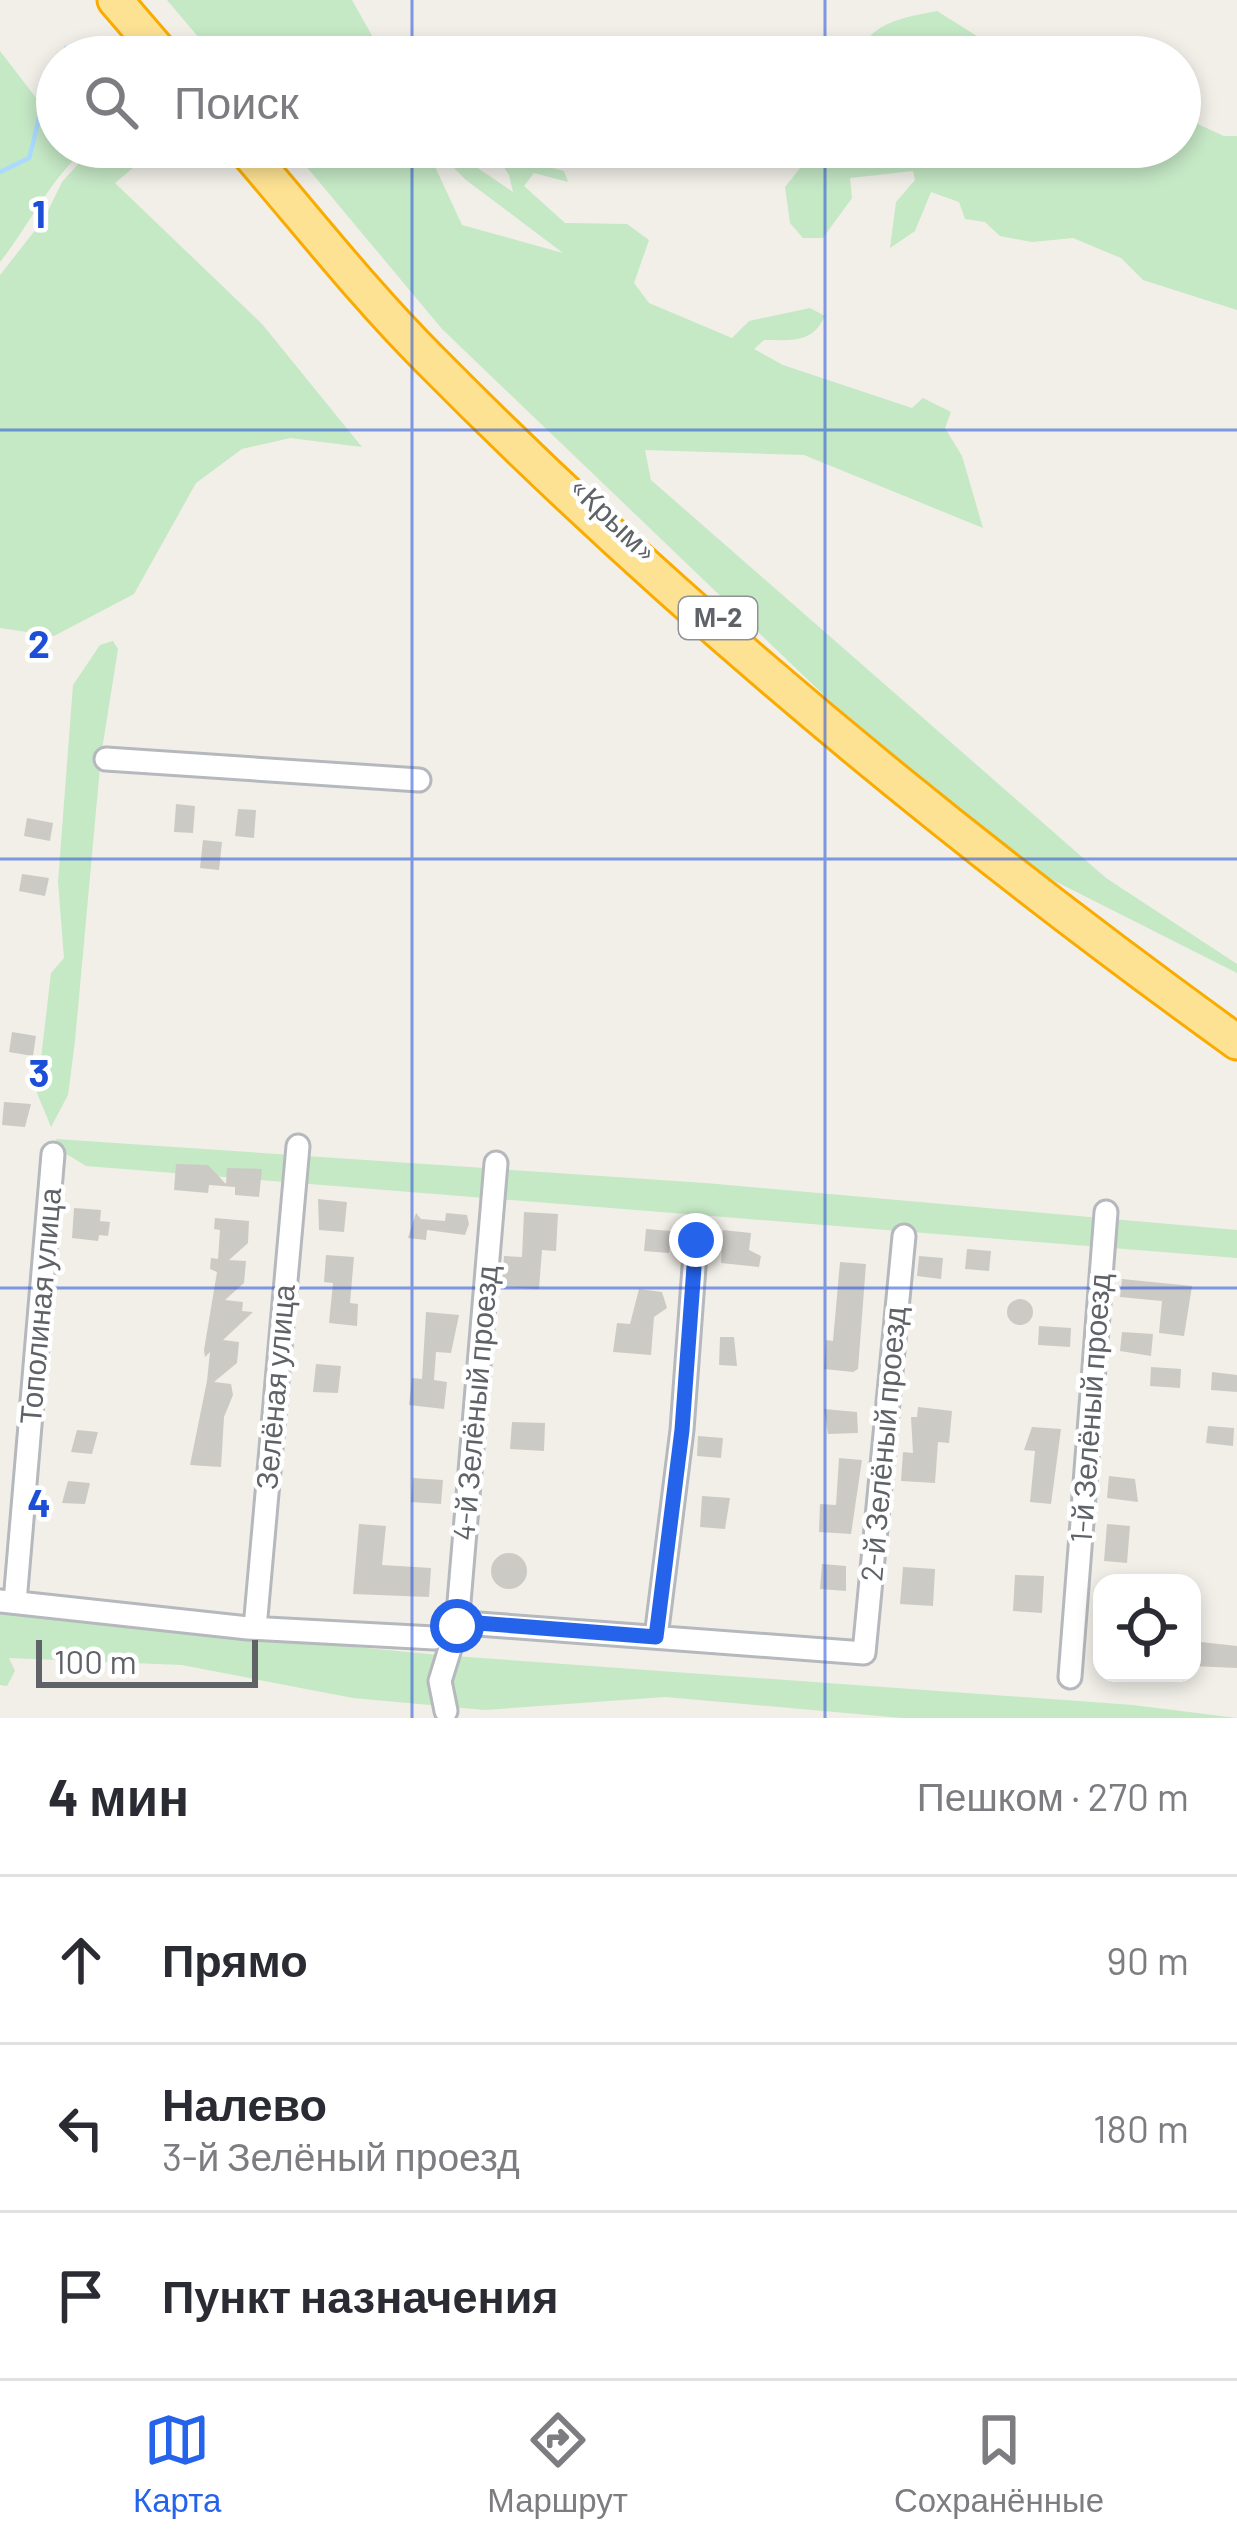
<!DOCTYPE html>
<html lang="ru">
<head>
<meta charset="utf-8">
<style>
  :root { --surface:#fff; --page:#f2f2f3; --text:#2b2b33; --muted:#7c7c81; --line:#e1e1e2; --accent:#2563eb }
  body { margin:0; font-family:Barlow,sans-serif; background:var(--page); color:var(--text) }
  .controls { position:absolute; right:36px; bottom:36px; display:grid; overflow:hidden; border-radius:24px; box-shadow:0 6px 18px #0003 }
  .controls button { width:108px; height:108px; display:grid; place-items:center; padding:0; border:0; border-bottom:3px solid var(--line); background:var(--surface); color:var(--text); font:60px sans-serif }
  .scale { position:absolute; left:36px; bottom:30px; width:222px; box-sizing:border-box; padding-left:12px; border:6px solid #5f6368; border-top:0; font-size:33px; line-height:42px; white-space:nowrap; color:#5f6368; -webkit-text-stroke:9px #fff; paint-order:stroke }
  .stop { position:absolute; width:36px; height:36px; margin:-27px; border:9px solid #2563eb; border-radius:50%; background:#fff }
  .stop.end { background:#2563eb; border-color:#fff; box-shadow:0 3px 12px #0008 }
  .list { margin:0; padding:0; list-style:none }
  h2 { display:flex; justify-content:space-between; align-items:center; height:156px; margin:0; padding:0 48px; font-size:51px }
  h2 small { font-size:39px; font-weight:400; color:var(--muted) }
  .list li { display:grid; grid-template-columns:78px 1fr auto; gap:36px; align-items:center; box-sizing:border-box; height:168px; padding:0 48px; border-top:3px solid var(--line) }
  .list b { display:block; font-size:45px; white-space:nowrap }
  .list p { margin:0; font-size:39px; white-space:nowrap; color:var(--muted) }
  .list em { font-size:39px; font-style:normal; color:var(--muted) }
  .icon { flex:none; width:66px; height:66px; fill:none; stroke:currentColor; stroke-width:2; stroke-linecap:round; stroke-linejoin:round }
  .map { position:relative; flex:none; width:1237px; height:1718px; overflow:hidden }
  .search { position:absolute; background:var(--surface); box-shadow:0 6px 18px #0003; left:36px; right:36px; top:36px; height:132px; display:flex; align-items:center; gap:30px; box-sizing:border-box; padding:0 42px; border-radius:66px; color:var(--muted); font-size:45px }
  .sheet { height:660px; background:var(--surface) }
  nav { display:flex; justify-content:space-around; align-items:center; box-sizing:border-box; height:168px; border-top:3px solid var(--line); background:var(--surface); font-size:33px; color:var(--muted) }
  nav a { display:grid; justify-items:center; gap:6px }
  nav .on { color:var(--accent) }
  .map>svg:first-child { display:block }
  .green { fill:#c5e8c5 }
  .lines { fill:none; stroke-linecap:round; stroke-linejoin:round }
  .stream { stroke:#aadaff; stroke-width:4.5 }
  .building { fill:#cccac5 }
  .minor-casing { stroke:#b5b8bc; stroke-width:27 }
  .highway-casing { stroke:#f9ab00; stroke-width:39 }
  .minor { stroke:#fff; stroke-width:21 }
  .highway { stroke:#fde293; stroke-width:33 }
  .route { stroke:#2563eb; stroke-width:15 }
  .grid { fill:none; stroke:#1d4ed8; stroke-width:3; stroke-opacity:0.55 }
  .labels { text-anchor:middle; stroke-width:9; stroke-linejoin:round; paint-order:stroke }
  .shield { fill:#fff; stroke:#8f9295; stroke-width:3 }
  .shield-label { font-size:27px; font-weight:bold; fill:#5f6368 }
  .street-label { font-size:30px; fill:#5f6368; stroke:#fff }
  .grid-label { font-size:39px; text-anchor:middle; font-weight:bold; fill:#1d4ed8; stroke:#fff; stroke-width:9; stroke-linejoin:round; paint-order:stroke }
</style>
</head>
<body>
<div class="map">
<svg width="1237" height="1718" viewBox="0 0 1237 1718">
  <rect width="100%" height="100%" fill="#f1efe8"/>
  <path class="green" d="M 167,0 L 352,0 L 384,57 L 215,57 Z
    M 937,11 L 977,36 L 1040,57 L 857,57 C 871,21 903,18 937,11 Z
    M 0,51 L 57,125 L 57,147 L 88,147 C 49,179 32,222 0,262 Z
    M 1180,116 L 1224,136 L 1237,136 L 1237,310 L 1143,280 L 1121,258 L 1073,238 L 1032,242 L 1000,236 L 985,222 L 965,219 L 959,202 L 931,192 L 915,231 L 890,248 L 896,202 L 915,180 L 913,171 L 850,178 L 852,198 L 823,238 L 803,238 L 790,223 L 785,187 L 817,147 L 1180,147 Z
    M 101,147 L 146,157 L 115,183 L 262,324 L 362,447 L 290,438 L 242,449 L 196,483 L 134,594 L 54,636 L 0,628 L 0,275 L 44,219 L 62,182 L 89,152 Z
    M 290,147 L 426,147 L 462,225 L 563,253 L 466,180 L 433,147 L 447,147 L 513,192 L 509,175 L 491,147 L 510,147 L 517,159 L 564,171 L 568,182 L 534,173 L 524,186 L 565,223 L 627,224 L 649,240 L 634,283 L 649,303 L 732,338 L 749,321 L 810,308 L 825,316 C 812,344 791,340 764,340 L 754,349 L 783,365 L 912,408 L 923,398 L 951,412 L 945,428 L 962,456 L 983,528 L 804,455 L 645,450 L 651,480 L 1106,878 L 1237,964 L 1237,973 L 1017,862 L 828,699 L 442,329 Z
    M 113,641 L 118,649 L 101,756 L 75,1041 L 68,1095 L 51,1127 L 37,1093 L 51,973 L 64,958 L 58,882 L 73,685 L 100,645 Z
    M 56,1139 L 705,1183 L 1237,1230 L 1237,1258 L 86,1166 L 60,1150 Z
    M 0,1613 L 439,1655 L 1133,1705 L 1237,1718 L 902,1718 L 665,1697 L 485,1710 L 353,1698 L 182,1665 L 9,1658 L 15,1671 L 7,1686 L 0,1685 Z"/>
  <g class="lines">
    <path class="stream" d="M 61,57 L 66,48
      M 0,172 L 29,158 C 40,123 39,97 57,64"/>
  </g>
  <path class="building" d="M 176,804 L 195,806 L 193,833 L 174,832 Z
    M 238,809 L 256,810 L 254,838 L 235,836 Z
    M 27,818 L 53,823 L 50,841 L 24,836 Z
    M 203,840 L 222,842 L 219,870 L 200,868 Z
    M 22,874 L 49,878 L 45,896 L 19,891 Z
    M 12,1032 L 36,1036 L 33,1056 L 9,1052 Z
    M 4,1102 L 31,1104 L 25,1127 L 2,1125 Z
    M 176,1164 L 208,1165 L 226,1184 L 227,1168 L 262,1169 L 259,1197 L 235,1195 L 235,1187 L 209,1185 L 208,1193 L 174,1190 Z
    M 318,1199 L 347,1202 L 344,1232 L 319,1230 Z
    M 74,1208 L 101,1210 L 100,1221 L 110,1222 L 108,1236 L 99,1235 L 98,1241 L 72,1238 Z
    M 524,1212 L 558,1214 L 556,1251 L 542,1250 L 539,1289 L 502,1287 L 504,1256 L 522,1257 Z
    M 416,1213 L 421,1219 L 445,1221 L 446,1213 L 467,1215 L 469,1224 L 465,1235 L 427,1230 L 426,1240 L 408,1238 Z
    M 215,1218 L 249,1221 L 248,1243 L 229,1260 L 246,1261 L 244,1283 L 225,1300 L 243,1302 L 242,1311 L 253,1312 L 223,1340 L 239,1342 L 237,1363 L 214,1382 L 231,1384 L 233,1395 L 224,1417 L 221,1467 L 190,1465 L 207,1381 L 210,1352 L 205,1357 L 204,1350 L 217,1272 L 210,1269 L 211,1258 L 218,1259 L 220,1230 L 214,1229 Z
    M 646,1229 L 671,1231 L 669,1253 L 644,1251 Z
    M 723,1230 L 751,1233 L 749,1250 L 761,1256 L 759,1267 L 721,1263 Z
    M 967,1249 L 991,1251 L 989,1271 L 965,1269 Z
    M 326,1255 L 354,1257 L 350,1303 L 358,1304 L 357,1326 L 329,1323 L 333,1283 L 324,1282 Z
    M 919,1256 L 943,1258 L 941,1279 L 917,1276 Z
    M 840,1262 L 866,1264 L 858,1369 L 853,1372 L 824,1369 L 826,1340 L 833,1341 Z
    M 1122,1279 L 1192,1286 L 1184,1336 L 1159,1333 L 1162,1301 L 1120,1297 Z
    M 639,1289 L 662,1292 L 667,1308 L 654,1317 L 651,1355 L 613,1352 L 617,1323 L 630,1324 Z
    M1007 1312a13 13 0 1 1 26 0a13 13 0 1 1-26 0Z
    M 426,1312 L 459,1315 L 451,1353 L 436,1352 L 434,1380 L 447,1382 L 444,1409 L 409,1405 L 412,1378 L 422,1379 Z
    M 1039,1326 L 1071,1328 L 1070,1347 L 1038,1345 Z
    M 1122,1332 L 1153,1334 L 1151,1356 L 1120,1351 Z
    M 720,1337 L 734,1337 L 737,1366 L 719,1365 Z
    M 316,1364 L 341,1366 L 338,1393 L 313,1392 Z
    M 1151,1367 L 1181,1369 L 1180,1388 L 1150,1386 Z
    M 1212,1372 L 1237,1375 L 1237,1392 L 1211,1390 Z
    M 918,1407 L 952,1411 L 949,1443 L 938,1442 L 935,1483 L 901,1481 L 903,1452 L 913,1453 L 911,1417 L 917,1417 Z
    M 824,1409 L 857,1412 L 858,1433 L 828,1434 Z
    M 512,1422 L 545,1423 L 544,1451 L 510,1449 Z
    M 1208,1426 L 1234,1428 L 1233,1446 L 1206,1443 Z
    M 1032,1427 L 1061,1429 L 1051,1504 L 1030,1502 L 1035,1451 L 1024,1450 Z
    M 77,1430 L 98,1432 L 92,1454 L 71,1452 Z
    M 698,1436 L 723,1438 L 721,1458 L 697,1456 Z
    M 839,1458 L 862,1460 L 851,1534 L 819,1532 L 820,1504 L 836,1505 Z
    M 1109,1476 L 1135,1479 L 1138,1502 L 1107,1498 Z
    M 413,1478 L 443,1480 L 441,1504 L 411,1502 Z
    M 68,1481 L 90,1483 L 85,1504 L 62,1503 Z
    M 702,1496 L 730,1498 L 725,1529 L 700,1527 Z
    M 359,1524 L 386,1526 L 382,1565 L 431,1568 L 429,1597 L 353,1594 Z
    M 1107,1524 L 1130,1526 L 1127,1563 L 1104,1561 Z
    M491 1571a18 18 0 1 1 36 0a18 18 0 1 1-36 0Z
    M 822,1564 L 846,1566 L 846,1591 L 820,1589 Z
    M 903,1567 L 935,1569 L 933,1606 L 900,1604 Z
    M 1015,1575 L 1044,1576 L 1042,1613 L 1013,1611 Z
    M 1192,1641 L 1237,1646 L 1237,1668 L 1192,1666 Z"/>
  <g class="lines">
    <g class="minor-casing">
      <path id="minor" d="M 106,759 L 419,780
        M 0,1601 L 248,1628 L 434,1638 L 465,1623 L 864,1653 L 904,1236
        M 15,1602 L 53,1154
        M 255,1628 L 298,1146
        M 656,1637 L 682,1430 L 696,1240
        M 1070,1677 L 1106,1212
        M 446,1711 L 440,1681 L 457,1626 L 496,1163"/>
    </g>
    <g class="highway-casing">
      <path id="highway" d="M 115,0 L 164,57
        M 243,147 C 304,217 362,292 428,358 C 677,610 950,835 1237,1042"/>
    </g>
    <use href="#minor" class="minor"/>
    <use href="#highway" class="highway"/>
  </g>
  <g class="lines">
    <path class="route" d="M 457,1626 L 465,1622 L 656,1637 L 682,1430 L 696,1240"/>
  </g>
  <path class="grid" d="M 412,0 L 412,57M 825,0 L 825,57M 412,147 L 412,1718M 825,147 L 825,1718M 0,430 L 1237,430M 0,859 L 1237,859M 0,1288 L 1237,1288"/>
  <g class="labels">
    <rect class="shield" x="679" y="597" width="78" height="42" rx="9"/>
    <g class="shield-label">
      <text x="718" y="627">М-2</text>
    </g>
    <g class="street-label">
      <text transform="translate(613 520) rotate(44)" y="10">«Крым»</text>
      <text transform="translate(41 1306) rotate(-85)" y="10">Тополиная улица</text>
      <text transform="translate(276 1387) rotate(-85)" y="10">Зелёная улица</text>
      <text transform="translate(476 1403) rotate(-85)" y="10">4-й Зелёный проезд</text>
      <text transform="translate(1091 1408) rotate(-86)" y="10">1-й Зелёный проезд</text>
      <text transform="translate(884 1444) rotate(-85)" y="10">2-й Зелёный проезд</text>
    </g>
  </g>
  <g class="grid-label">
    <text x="39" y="228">1</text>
    <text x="39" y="658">2</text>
    <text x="39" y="1087">3</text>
    <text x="39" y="1517">4</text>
  </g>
</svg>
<div class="controls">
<button><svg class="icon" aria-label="locate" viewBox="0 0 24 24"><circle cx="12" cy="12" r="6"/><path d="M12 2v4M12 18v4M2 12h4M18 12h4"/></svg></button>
</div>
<div class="scale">100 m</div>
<div class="stop" style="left:457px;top:1626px"></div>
<div class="stop end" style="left:696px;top:1240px"></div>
<div class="search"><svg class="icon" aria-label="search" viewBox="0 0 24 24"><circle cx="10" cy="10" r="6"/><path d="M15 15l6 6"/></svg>Поиск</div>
</div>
<section class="sheet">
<h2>4 мин<small>Пешком · 270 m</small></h2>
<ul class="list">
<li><svg class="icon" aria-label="ahead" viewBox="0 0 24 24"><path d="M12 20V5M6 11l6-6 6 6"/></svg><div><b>Прямо</b></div><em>90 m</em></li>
<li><svg class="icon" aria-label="left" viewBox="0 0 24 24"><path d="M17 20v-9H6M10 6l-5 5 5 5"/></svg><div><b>Налево</b><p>3-й Зелёный проезд</p></div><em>180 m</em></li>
<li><svg class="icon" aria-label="arrive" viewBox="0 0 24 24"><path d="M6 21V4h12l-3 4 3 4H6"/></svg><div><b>Пункт назначения</b></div></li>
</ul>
</section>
<nav>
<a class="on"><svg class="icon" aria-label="map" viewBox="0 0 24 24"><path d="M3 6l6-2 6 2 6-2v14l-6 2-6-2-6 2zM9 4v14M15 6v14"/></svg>Карта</a>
<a><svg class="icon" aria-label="directions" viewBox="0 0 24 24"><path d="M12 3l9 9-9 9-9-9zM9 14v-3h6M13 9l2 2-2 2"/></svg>Маршрут</a>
<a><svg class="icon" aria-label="saved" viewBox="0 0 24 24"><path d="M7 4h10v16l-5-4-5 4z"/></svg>Сохранённые</a>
</nav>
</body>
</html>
